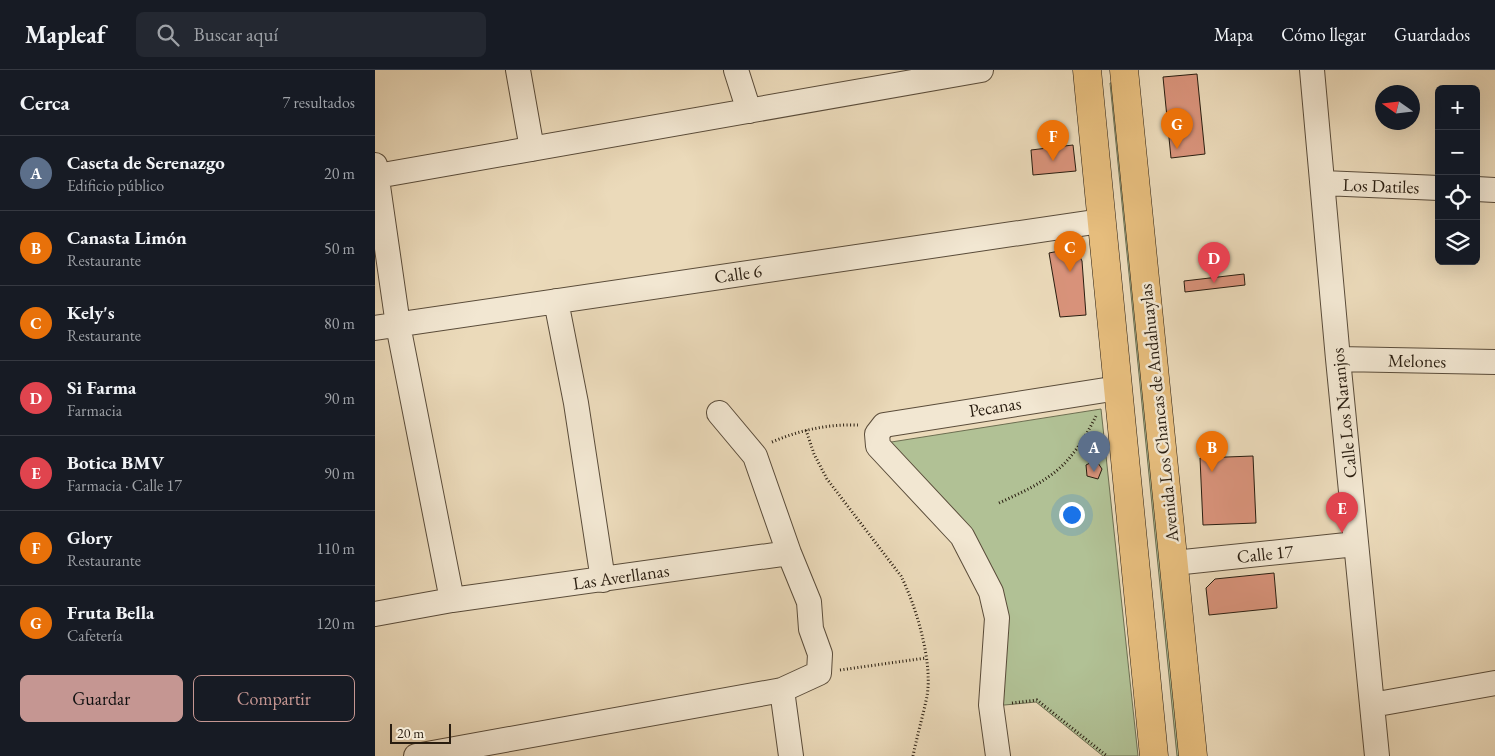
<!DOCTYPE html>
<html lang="es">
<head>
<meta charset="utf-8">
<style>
  :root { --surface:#171b24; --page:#242831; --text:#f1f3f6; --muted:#9ea1a6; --line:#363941; --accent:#c59692 }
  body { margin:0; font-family:"EB Garamond",serif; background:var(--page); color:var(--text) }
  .controls { position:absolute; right:15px; top:15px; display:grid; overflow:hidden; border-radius:8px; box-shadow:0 5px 20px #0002 }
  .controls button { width:45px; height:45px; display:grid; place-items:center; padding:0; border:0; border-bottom:1px solid var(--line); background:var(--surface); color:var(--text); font:25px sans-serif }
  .compass { position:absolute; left:1000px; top:15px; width:45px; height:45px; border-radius:50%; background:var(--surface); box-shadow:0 5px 20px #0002; rotate:284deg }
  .scale { position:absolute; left:15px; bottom:12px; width:61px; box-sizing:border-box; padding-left:5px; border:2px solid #291d10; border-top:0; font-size:14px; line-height:18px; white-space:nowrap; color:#291d10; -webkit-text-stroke:4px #f2e7d2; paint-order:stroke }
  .you { position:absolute; left:696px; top:444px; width:18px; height:18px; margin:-12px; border:4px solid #fff; border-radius:50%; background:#1a73e8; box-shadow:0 0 0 8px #1a73e833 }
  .badge { display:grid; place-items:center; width:32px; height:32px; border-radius:50%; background:var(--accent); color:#fff; font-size:16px; font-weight:700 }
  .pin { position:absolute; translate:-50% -41px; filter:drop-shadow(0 1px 2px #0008) }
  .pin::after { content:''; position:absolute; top:26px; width:18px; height:15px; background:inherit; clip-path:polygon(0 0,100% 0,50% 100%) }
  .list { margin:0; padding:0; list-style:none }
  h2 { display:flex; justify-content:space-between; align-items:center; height:65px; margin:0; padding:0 20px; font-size:21px }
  h2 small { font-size:16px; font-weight:400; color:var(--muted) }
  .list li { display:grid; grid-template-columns:32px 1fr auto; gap:15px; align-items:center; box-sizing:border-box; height:75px; padding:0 20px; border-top:1px solid var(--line) }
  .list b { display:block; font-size:19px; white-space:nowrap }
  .list p { margin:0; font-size:16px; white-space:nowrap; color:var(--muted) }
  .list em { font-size:16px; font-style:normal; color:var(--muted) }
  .actions { display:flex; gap:10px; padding:15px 20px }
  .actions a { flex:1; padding:11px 0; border:1px solid var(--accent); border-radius:8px; text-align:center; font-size:18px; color:var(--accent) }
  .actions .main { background:var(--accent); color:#111 }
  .icon { flex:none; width:28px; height:28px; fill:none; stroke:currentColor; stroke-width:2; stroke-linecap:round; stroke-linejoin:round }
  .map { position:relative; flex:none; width:1120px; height:686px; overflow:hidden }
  header { display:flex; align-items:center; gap:30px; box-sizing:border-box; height:70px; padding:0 25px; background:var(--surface); border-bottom:1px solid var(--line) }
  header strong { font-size:24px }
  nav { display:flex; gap:28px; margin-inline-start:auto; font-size:18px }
  .search { width:350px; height:45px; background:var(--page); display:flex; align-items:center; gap:12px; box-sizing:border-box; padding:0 18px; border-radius:8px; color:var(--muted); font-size:19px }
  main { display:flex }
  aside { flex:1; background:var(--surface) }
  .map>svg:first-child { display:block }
  .green { fill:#b1c195; stroke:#6d6f52 }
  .building { fill:#d9937b; stroke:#291d10 }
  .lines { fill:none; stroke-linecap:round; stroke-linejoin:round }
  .minor-casing { stroke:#5a4c3a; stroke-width:26 }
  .major-casing { stroke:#291d10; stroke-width:29 }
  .path { stroke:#291d10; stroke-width:3; stroke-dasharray:1 2.5; stroke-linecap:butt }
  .minor { stroke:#f2e7d2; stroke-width:24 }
  .major { stroke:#e6bd7d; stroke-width:28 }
  .labels { text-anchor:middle; stroke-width:5; stroke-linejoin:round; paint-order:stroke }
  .street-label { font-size:18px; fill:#291d10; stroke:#f2e7d2 }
</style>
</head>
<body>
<header>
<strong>Mapleaf</strong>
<div class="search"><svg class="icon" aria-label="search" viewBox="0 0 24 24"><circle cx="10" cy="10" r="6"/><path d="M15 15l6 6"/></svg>Buscar aquí</div>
<nav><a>Mapa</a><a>Cómo llegar</a><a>Guardados</a></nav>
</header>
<main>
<aside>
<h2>Cerca<small>7 resultados</small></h2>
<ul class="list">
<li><span class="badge" style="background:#5c6f8a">A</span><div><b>Caseta de Serenazgo</b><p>Edificio público</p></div><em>20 m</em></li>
<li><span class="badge" style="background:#e8710a">B</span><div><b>Canasta Limón</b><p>Restaurante</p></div><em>50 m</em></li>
<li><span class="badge" style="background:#e8710a">C</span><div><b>Kely's</b><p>Restaurante</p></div><em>80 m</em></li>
<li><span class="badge" style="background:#e0444e">D</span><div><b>Si Farma</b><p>Farmacia</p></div><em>90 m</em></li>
<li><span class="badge" style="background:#e0444e">E</span><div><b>Botica BMV</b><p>Farmacia · Calle 17</p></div><em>90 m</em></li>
<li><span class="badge" style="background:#e8710a">F</span><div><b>Glory</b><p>Restaurante</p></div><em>110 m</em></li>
<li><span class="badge" style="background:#e8710a">G</span><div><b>Fruta Bella</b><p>Cafetería</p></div><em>120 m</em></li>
</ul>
<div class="actions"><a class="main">Guardar</a><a>Compartir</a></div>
</aside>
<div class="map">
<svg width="1120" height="686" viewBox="0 0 1120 686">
  <rect width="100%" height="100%" fill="#ebdaba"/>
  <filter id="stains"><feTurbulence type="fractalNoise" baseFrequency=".004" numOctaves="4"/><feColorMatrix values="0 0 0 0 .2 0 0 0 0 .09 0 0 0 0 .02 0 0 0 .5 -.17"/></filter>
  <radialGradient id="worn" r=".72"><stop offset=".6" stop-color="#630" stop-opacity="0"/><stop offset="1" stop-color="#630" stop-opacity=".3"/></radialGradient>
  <path class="green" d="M 744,12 L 811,686 L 802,686 L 735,13 Z
    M 726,339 L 763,686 L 728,686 L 661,632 L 619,636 L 629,551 L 595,458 L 510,373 Z"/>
  <path class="building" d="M 822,4 L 830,84 L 796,88 L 788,7 Z
    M 698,75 L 701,101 L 658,105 L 656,80 Z
    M 694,179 L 703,183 L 707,191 L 711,245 L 685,247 L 674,183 Z
    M 869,204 L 870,215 L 810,222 L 809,211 Z
    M 878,386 L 881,453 L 828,455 L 825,388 Z
    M 721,390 L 727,399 L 723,409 L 712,406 L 711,395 Z
    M 899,503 L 902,538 L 834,545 L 831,518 L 840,509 Z"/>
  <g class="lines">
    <g class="minor-casing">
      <path id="minor" d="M 143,0 L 157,79
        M 361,0 L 374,41
        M 937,0 L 963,289 L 1002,686
        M 0,95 L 23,255 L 77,530
        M 2,106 L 606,0
        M 948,113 L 1064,118
        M 1101,119 L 1120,120
        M 181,231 L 201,333 L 228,510
        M 0,258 L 726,151
        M 963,289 L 1120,292
        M 799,493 L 981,474
        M 0,544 L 77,530 L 414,483
        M 407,620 L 416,686
        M 997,635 L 1120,613
        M 41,686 L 407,620 L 444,603 L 445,584 L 436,559 L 434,532 L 414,483 L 380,386 L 344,343
        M 623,686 L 616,635 L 622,548 L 616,522 L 587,466 L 503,376 L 502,364 L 509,355 L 743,318"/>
    </g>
    <g class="major-casing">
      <path id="major" d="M 712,0 L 779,686
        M 749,0 L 818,686"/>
    </g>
    <path class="path" d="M 431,360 L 439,384 L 452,409 L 526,506 C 541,536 558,592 552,626 C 548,646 542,666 538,686
      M 397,372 C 425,360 453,354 483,355
      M 624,433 C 650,421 678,409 696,386 C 706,374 714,360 721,346
      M 465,600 L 551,588
      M 637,633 L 662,630 L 732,686"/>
    <use href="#minor" class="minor"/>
    <use href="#major" class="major"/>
  </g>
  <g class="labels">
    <g class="street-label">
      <text transform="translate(1006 116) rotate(2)" y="6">Los Datiles</text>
      <text transform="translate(363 204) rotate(-8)" y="6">Calle 6</text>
      <text transform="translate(1042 291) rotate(1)" y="6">Melones</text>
      <text transform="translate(620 337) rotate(-9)" y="6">Pecanas</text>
      <text transform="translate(784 343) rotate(-96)" y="6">Avenida Los Chancas de Andahuaylas</text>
      <text transform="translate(969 343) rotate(-96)" y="6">Calle Los Naranjos</text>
      <text transform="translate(890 484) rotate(-6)" y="6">Calle 17</text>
      <text transform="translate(246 507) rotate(-8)" y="6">Las Averllanas</text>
    </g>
  </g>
  <rect width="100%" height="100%" filter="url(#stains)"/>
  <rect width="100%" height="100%" fill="url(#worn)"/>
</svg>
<div class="controls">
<button>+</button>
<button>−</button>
<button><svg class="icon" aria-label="locate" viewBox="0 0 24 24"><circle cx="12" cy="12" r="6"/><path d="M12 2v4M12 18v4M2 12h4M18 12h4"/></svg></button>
<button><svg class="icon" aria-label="layers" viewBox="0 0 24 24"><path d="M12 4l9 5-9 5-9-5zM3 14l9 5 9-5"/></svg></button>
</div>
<svg class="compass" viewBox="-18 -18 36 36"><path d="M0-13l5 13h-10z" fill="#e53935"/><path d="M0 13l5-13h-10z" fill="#9ea1a6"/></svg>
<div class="scale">20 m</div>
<div class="you"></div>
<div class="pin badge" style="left:719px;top:402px;background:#5c6f8a">A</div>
<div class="pin badge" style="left:837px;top:402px;background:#e8710a">B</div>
<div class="pin badge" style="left:695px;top:202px;background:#e8710a">C</div>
<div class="pin badge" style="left:839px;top:213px;background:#e0444e">D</div>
<div class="pin badge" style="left:967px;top:463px;background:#e0444e">E</div>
<div class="pin badge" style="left:678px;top:91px;background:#e8710a">F</div>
<div class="pin badge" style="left:802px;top:79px;background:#e8710a">G</div>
</div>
</main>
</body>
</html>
